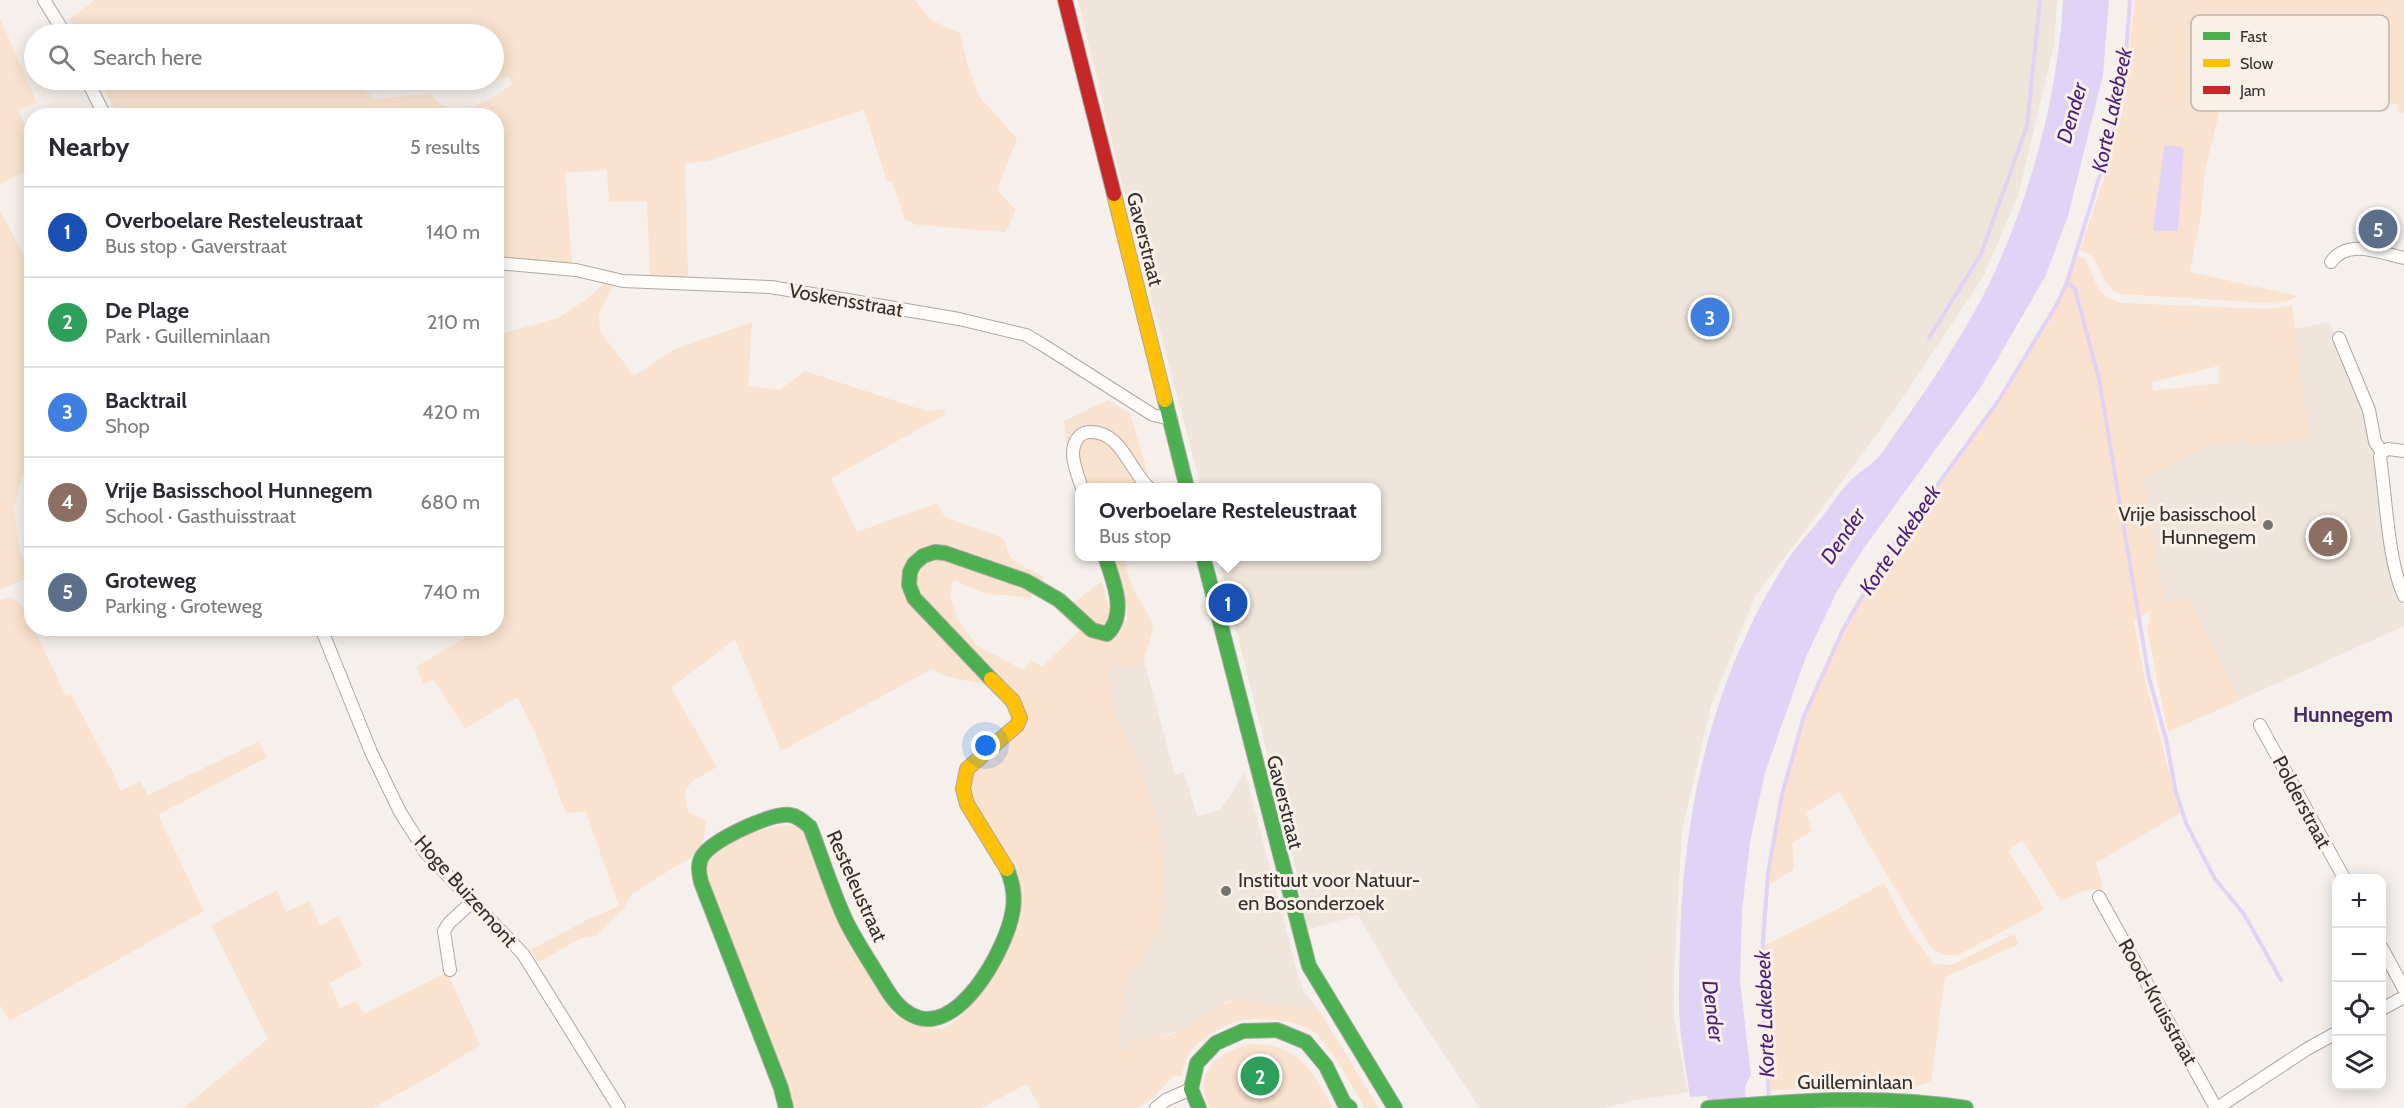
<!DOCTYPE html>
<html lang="en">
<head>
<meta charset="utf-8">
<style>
  :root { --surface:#fff; --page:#f7f7f7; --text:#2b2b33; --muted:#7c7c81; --line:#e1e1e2; --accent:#1a73e8 }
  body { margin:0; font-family:Cabin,sans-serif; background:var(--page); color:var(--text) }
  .controls { position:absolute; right:18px; bottom:18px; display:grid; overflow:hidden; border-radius:12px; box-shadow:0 3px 15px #0003 }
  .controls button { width:54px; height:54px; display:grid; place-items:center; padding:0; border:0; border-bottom:2px solid var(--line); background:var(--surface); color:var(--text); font:30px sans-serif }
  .you { position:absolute; left:986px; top:746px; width:21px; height:21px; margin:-15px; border:4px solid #fff; border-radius:50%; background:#1a73e8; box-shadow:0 0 0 9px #1a73e833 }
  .badge { display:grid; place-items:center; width:39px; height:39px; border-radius:50%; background:var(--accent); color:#fff; font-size:20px; font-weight:700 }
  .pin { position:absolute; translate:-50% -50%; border:3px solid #fff; box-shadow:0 2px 6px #0006 }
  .popup { position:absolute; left:1075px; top:483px; width:306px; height:78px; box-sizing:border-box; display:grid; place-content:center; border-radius:12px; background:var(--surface); filter:drop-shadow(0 2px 4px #0005); font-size:20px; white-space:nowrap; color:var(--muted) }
  .popup b { font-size:22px; color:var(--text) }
  .popup::after { content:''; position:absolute; left:50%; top:100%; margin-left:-12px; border:12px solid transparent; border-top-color:var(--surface) }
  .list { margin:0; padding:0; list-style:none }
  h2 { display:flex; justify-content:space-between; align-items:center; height:78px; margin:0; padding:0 24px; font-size:26px }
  h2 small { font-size:20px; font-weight:400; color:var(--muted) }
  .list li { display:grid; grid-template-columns:39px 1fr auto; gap:18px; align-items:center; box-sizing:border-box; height:90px; padding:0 24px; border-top:2px solid var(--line) }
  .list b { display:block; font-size:22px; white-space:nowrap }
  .list p { margin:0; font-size:20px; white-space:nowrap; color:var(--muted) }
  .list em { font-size:20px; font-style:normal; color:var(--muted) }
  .icon { flex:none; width:33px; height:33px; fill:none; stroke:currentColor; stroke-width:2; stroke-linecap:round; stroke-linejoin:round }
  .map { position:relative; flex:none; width:2404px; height:1108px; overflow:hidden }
  .search { position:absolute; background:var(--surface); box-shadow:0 3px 15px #0003; left:24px; top:24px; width:480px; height:66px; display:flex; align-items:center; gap:15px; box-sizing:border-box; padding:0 21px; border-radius:33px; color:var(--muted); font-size:22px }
  .panel { position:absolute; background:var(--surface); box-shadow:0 3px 15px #0003; left:24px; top:108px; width:480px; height:528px; border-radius:24px }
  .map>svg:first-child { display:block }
  .built { fill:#efe5db }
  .green { fill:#f9e3ce; fill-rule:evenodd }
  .water { fill:#e1d3f6 }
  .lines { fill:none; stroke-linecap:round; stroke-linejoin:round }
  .stream { stroke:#e1d3f6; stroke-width:4 }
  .street-casing { stroke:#aba7a3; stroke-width:14 }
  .fast-casing { stroke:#aba7a3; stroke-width:16 }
  .slow-casing { stroke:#aba7a3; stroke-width:16 }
  .jam-casing { stroke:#aba7a3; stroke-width:16 }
  .street { stroke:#fefdfc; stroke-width:12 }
  .fast { stroke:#4caf50; stroke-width:14 }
  .slow { stroke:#ffc107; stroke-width:14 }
  .jam { stroke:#c62828; stroke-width:14 }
  .poi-dot { fill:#76736f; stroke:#f9f0e8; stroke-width:2 }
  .labels { text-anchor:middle; stroke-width:6; stroke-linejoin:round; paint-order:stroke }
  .street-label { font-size:20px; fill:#322f2c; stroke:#f9f0e8 }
  .poi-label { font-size:20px; fill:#322f2c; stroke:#f9f0e8; text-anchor:end }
  .water-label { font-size:21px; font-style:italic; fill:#4a1c7d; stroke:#f9f0e8 }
  .neighbourhood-label { font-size:21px; font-weight:bold; fill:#452d68; stroke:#f9f0e8 }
  .key { fill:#f9f0e8; stroke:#bdb6b0; stroke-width:1.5 }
  .key-label { font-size:16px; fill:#322f2c }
</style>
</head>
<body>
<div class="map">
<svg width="2404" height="1108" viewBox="0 0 2404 1108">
  <rect width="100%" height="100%" fill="#f5f0ec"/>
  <path class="built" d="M 1078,0 L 2057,0 L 2054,46 L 2018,196 L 1983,277 L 1895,409 L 1815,518 L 1755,596 L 1711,706 L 1682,831 L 1674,968 L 1674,1019 L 1688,1092 L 1632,1101 L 1603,1108 L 1480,1108 L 1400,988 L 1358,915 L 1307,930 L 1296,869 L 1218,557 L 1376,556 L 1376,488 L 1201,487 L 1134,232 Z
    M 2329,322 L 2364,412 L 2373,447 L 2389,563 L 2393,585 L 2404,608 L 2404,626 L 2240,700 L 2188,598 L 2164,604 L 2143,478 L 2203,447 L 2247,439 L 2248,445 L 2309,439 L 2295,329 Z
    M 1144,660 L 1175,775 L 1184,772 L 1197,816 L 1220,810 L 1245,773 L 1298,975 L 1304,992 L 1319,1010 L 1239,1000 L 1226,1002 L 1182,1030 L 1146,1040 L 1135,1039 L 1133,1050 L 1118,1048 L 1123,997 L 1130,973 L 1141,962 L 1164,864 L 1159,827 L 1145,780 L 1115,714 L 1108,677 L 1110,661 L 1135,667 Z"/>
  <path class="green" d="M 95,0 L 915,0 L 931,20 L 960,33 L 967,63 L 979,96 L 1017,139 L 997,190 L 1016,210 L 1006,232 L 918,225 L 905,220 L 892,181 L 887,182 L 864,110 L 707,161 L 685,163 L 688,277 L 650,278 L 647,202 L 609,202 L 607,170 L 565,173 L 572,264 L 499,258 L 496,256 L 496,116 L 118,115 L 99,80 L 357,80 L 373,99 L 430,94 C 433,97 437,102 441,104 C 465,117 493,99 512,84 L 509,77 L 494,78 L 494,34 L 77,34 L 70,19 Z
    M 2135,0 L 2404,0 L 2404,113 L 2397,111 L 2398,105 L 2382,101 L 2365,90 L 2358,63 L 2238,38 L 2205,171 L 2201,214 L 2190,272 L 2298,296 L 2290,300 L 2267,303 L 2121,294 C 2093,282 2106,257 2080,250 L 2106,172 L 2123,102 ZM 2166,146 L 2182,147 L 2184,151 L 2178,231 L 2153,228 L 2164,149 Z
    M 0,18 L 37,103 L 18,110 L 29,133 L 31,133 L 31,168 L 0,184 Z
    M 0,210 L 31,270 L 31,445 L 14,508 L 19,548 L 29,578 L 0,589 Z
    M 2077,256 L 2085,259 C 2098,283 2093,295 2122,303 L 2267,309 L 2292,305 L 2309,439 L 2248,445 L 2247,439 L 2203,447 L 2143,478 L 2164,603 L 2188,598 L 2240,700 L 2168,732 L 2147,630 L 2151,610 L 2134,621 L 2145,680 L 2180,813 L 2096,863 L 2102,883 L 2102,893 L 2094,889 L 2080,892 L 2061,901 L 2022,840 L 2008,851 L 2045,909 L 1960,954 C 1947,956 1939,956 1930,946 L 1867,842 L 1840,792 L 1806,812 L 1812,831 L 1792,843 L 1794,869 L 1767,886 C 1775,780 1821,650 1881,562 C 1897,540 1915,519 1931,497 C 1986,421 2043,344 2077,256 ZM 2219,366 L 2219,383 L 2153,391 L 2152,382 Z
    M 604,284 L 613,287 L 599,312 L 600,331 L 634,376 L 673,350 L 752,322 L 748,386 L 780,390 L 805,371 L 926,411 L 943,409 L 946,414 L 831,478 L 857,532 L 937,503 L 945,517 L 1003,538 C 1007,544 1007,551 1010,556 C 1017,566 1034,571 1044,577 L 1030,599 C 1012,593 1001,597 985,593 C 974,590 963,583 953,580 L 950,598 L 958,619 L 976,645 L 1023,670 L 1031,660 L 1042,667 L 1079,631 L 1047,601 L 1076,601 L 1102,581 L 1112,620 L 1127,621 L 1127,608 L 1108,557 L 1123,557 L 1134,591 L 1151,619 L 1153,629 L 1144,660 L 1135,667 L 1126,667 L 1111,661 L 1108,677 L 1115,714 L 1145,780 L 1159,827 L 1164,864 L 1162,910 L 1158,930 L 1141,962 L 1130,973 L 1123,997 L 1118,1048 L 1132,1050 L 1135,1038 C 1150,1040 1172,1036 1185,1028 C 1203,1018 1218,1003 1239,1000 L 1319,1010 L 1379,1108 L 1365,1108 C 1350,1084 1337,1055 1317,1035 C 1302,1019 1258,1017 1237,1021 C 1226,1024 1198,1041 1191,1050 C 1186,1057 1184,1068 1181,1076 L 1173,1076 L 1154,1097 L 1138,1108 L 1040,1108 L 1027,1084 L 981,1108 L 790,1108 L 708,888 L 706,863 C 711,858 717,850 723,846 C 739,835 783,821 801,827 L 847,934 L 893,1013 L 919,1025 L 942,1029 L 958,1019 L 978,996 L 1022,897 L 968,802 L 976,766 L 1020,731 L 997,693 L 990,686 L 945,676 L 932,669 L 781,751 L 735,639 L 671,688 L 717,767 L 691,782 L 685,792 L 688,812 L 706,820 L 704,838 L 699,850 L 690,858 L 633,893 L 623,909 L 596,936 L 581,938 L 539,962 L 530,950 L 587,920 L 619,906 L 586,812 L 566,813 L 535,732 L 517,697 L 465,729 L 434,680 L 423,684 L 416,667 L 479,629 L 496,628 L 497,335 L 558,318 L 584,301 Z
    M 1108,400 L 1130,413 L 1150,481 L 1148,487 L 1084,487 L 1079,470 L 1067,452 L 1064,421 Z
    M 11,597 C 22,605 31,614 32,628 L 34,629 L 66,696 L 71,694 L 111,769 L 121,791 L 140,781 L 148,795 L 258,742 L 267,757 L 158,815 L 204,911 L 10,1021 L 0,1005 L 0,600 Z
    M 1884,883 L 1904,922 L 1933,964 L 1952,965 L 2014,934 L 2019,944 L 1945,977 L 1931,1082 L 1915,1087 L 1769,1090 C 1765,1042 1758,994 1763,946 L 1824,916 Z
    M 277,890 L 286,912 L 309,901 L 320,926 L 339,916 L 362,965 L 330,983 L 340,1008 L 357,1001 L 364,1014 L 447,972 L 480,1045 L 431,1076 L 373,1108 L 183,1108 L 268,1039 L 211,925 Z
    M 1251,1044 C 1301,1045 1311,1069 1333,1108 L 1209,1108 C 1207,1102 1204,1096 1204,1089 C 1201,1063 1229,1048 1251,1044 Z"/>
  <path class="water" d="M 2063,0 L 2109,0 L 2103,75 L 2068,216 L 2045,277 L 1981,387 L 1864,548 L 1837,591 L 1805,659 L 1765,773 L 1750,842 L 1742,911 L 1740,982 L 1751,1075 L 1745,1086 L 1747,1108 L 1708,1108 L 1707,1096 L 1690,1097 C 1687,1074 1682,1050 1680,1026 C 1678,1000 1679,974 1680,948 C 1682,811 1713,675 1788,559 C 1798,544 1811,531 1822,517 C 1832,504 1841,490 1852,479 C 1862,470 1875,463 1883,451 C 1918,402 1956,348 1984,294 C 2028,207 2058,98 2063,0 Z
    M 2166,145 L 2182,147 L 2184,151 L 2178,231 L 2155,231 L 2153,228 L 2164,148 Z"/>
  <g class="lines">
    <path class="stream" d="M 2067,282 L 2075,289 L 2099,379 L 2149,678 L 2166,739 L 2176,792 L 2186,823 L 2215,879 L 2244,914 L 2281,980
      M 1929,338 L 1981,254 L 2027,126 L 2040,0
      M 1769,1099 L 1761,968 L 1768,872 L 1782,795 L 1804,716 L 1843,630 L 1881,563 L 1999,400 L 2057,304 L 2067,282 L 2107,152 L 2126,53 L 2130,0"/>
    <g class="street-casing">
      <path id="street" d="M 44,0 L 65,34
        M 87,80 L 105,116
        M 2331,262 C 2348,238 2380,253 2404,258
        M 496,263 L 576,270 L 623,281 L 771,287 L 959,319 L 1026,335 L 1043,345 L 1153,415 L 1171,419
        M 2339,338 L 2369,410 L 2375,442 L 2382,452 L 2380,457 C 2386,497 2388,562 2404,596
        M 2382,452 L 2388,449 L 2404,451
        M 1082,488 C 1077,473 1067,451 1078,438 C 1081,434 1085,432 1090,432 C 1121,431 1130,471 1149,488
        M 321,628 L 371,752 L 400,812 L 426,853 L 523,954 L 619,1108
        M 2260,725 L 2344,878
        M 2099,897 L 2216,1108
        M 2382,948 L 2404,989
        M 450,970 L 444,931 L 449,923 L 472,902
        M 2382,1009 L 2404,997
        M 1156,1108 L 1166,1100 L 1191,1089
        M 2217,1108 L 2307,1049 L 2336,1033"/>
    </g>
    <g class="fast-casing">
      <path id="fast" d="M 1165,400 L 1187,488
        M 1203,556 L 1309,966 L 1395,1108
        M 991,679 L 914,598 L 909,585 L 910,572 L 914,564 L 923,556 L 935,552 L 945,553 L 1026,581 L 1059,600 L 1092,630 L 1107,634 C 1128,614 1113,580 1105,556
        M 786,1108 L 781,1088 L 701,882 C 699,873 697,863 703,855 C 715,839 770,813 790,815 C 798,816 804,822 810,827 C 822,858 832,891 846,921 C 855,939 866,956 876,972 C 885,986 893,1003 907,1012 C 955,1046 1008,947 1013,909 C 1015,895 1013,883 1007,869
        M 1199,1108 L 1191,1089 L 1197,1063 L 1216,1043 L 1243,1031 L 1277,1030 L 1306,1042 L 1326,1066 L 1344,1103 L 1350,1108
        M 1708,1108 C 1795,1101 1880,1094 1966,1108"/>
    </g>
    <g class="slow-casing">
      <path id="slow" d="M 1114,194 L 1165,400
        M 991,679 L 1013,701 L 1020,718 L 1017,725 L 967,769 L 963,789 L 967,804 L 1007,869"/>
    </g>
    <g class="jam-casing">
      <path id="jam" d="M 1065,0 L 1114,194"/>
    </g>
    <use href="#street" class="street"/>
    <use href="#fast" class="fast"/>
    <use href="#slow" class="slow"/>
    <use href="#jam" class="jam"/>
  </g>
  <g class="poi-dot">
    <circle cx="2268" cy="525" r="6"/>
    <circle cx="1226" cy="891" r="6"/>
  </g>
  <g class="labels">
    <g class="street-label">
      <text transform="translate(1145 239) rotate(76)" y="7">Gaverstraat</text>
      <text transform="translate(846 300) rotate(10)" y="7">Voskensstraat</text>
      <text transform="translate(1285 802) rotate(76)" y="7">Gaverstraat</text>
      <text transform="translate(2302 802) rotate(62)" y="7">Polderstraat</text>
      <text transform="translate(857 886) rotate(66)" y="7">Resteleustraat</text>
      <text transform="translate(466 891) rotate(48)" y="7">Hoge Buizemont</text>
      <text transform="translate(2158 1002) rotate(61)" y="7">Rood-Kruisstraat</text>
      <text x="1855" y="1089">Guilleminlaan</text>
    </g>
    <g class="poi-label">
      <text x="2256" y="521">Vrije basisschool<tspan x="2256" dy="23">Hunnegem</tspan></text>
      <text x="1238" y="887" text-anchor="start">Instituut voor Natuur-<tspan x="1238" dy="23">en Bosonderzoek</tspan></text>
    </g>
    <g class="water-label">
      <text transform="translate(2112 110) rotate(-78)" y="7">Korte Lakebeek</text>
      <text transform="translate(2072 113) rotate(-74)" y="7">Dender</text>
      <text transform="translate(1843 536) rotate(-56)" y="7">Dender</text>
      <text transform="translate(1900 540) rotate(-56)" y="7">Korte Lakebeek</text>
      <text transform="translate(1713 1011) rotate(83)" y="7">Dender</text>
      <text transform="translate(1765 1014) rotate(-92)" y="7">Korte Lakebeek</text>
    </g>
    <g class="neighbourhood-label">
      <text x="2343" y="722">Hunnegem</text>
    </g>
  </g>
  <rect x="2191" y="15" width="198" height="96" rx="9" class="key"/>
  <rect x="2203" y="32" width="27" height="8" fill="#4caf50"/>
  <rect x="2203" y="59" width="27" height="8" fill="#ffc107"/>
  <rect x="2203" y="86" width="27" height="8" fill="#c62828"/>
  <g class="key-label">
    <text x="2240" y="42">Fast</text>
    <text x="2240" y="69">Slow</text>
    <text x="2240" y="96">Jam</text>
  </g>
</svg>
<div class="controls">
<button>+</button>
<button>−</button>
<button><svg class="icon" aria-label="locate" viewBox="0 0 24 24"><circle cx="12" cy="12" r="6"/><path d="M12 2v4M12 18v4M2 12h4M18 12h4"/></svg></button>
<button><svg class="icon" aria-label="layers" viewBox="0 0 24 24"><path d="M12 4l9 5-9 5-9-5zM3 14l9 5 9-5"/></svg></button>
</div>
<div class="you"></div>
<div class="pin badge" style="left:1228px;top:603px;background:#1a4fb4">1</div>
<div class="popup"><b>Overboelare Resteleustraat</b>Bus stop</div>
<div class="pin badge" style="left:1260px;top:1076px;background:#2e9e5b">2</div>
<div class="pin badge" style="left:1710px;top:317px;background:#3f7fe0">3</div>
<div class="pin badge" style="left:2328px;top:537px;background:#8d6e63">4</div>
<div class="pin badge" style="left:2378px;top:229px;background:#5c6f8a">5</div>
<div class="search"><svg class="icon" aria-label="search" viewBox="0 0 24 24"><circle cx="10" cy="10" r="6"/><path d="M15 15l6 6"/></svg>Search here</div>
<section class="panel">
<h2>Nearby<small>5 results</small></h2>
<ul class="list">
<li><span class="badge" style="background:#1a4fb4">1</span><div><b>Overboelare Resteleustraat</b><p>Bus stop · Gaverstraat</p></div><em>140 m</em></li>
<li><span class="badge" style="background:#2e9e5b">2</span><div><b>De Plage</b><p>Park · Guilleminlaan</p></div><em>210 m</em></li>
<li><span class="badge" style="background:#3f7fe0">3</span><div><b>Backtrail</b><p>Shop</p></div><em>420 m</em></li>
<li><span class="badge" style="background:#8d6e63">4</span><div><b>Vrije Basisschool Hunnegem</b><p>School · Gasthuisstraat</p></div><em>680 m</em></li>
<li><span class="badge" style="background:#5c6f8a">5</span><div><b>Groteweg</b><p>Parking · Groteweg</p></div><em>740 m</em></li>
</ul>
</section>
</div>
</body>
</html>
